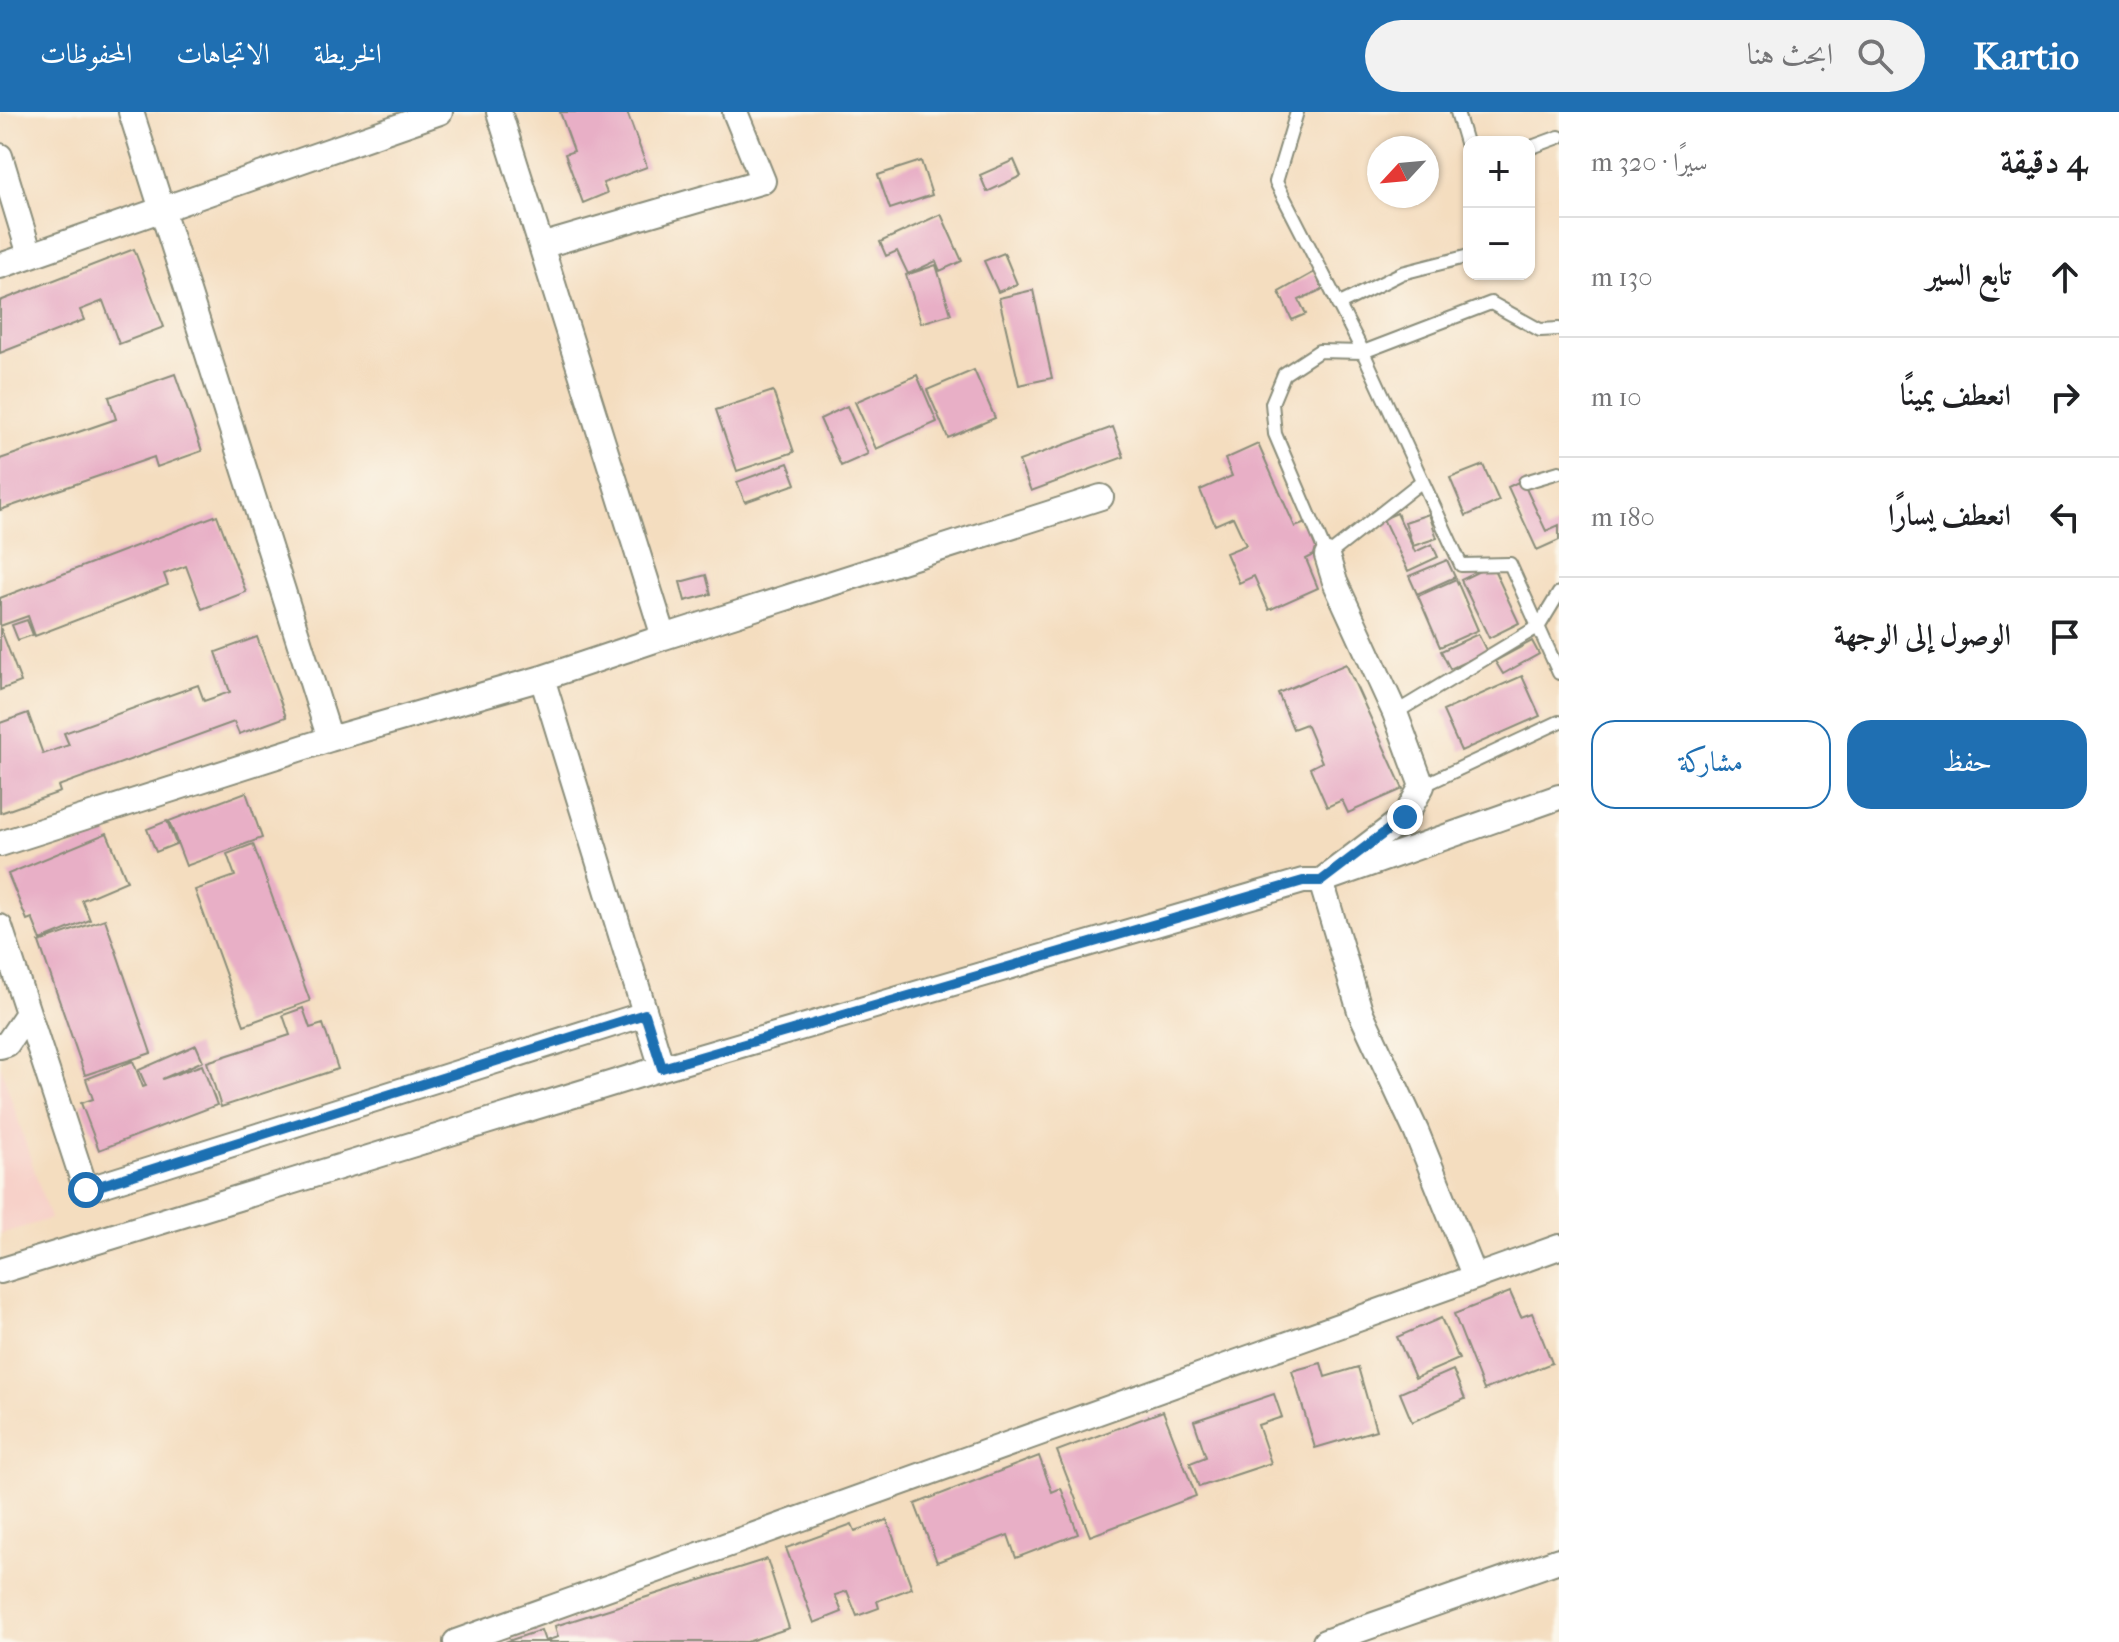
<!DOCTYPE html>
<html lang="ar">
<head>
<meta charset="utf-8">
<style>
  :root { --surface:#fff; --page:#f2f2f2; --text:#202124; --muted:#757577; --line:#e0e0e0; --accent:#1f6fb2 }
  body { margin:0; font-family:"IM FELL French Canon",Amiri,serif; background:var(--page); color:var(--text); direction:rtl }
  .controls { position:absolute; right:24px; top:24px; display:grid; overflow:hidden; border-radius:16px; box-shadow:0 2px 6px #0004 }
  .controls button { width:72px; height:72px; display:grid; place-items:center; padding:0; border:0; border-bottom:2px solid var(--line); background:var(--surface); color:var(--text); font:40px sans-serif }
  .compass { position:absolute; left:1367px; top:24px; width:72px; height:72px; border-radius:50%; background:var(--surface); box-shadow:0 2px 6px #0004; rotate:244deg }
  .stop { position:absolute; width:24px; height:24px; margin:-18px; border:6px solid #1f6fb2; border-radius:50%; background:#fff }
  .stop.end { background:#1f6fb2; border-color:#fff; box-shadow:0 2px 8px #0008 }
  .list { margin:0; padding:0; list-style:none }
  h2 { display:flex; justify-content:space-between; align-items:center; height:104px; margin:0; padding:0 32px; font-size:34px }
  h2 small { font-size:26px; font-weight:400; color:var(--muted) }
  .list li { display:grid; grid-template-columns:52px 1fr auto; gap:24px; align-items:center; box-sizing:border-box; height:120px; padding:0 32px; border-top:2px solid var(--line) }
  .list b { display:block; font-size:30px; white-space:nowrap }
  .list em { font-size:26px; font-style:normal; color:var(--muted) }
  .actions { display:flex; gap:16px; padding:24px 32px }
  .actions a { flex:1; padding:18px 0; border:2px solid var(--accent); border-radius:24px; text-align:center; font-size:28px; color:var(--accent) }
  .actions .main { background:var(--accent); color:#fff }
  .icon { flex:none; width:44px; height:44px; fill:none; stroke:currentColor; stroke-width:2; stroke-linecap:round; stroke-linejoin:round }
  .map { position:relative; flex:none; width:1559px; height:1530px; overflow:hidden; direction:ltr }
  header { display:flex; align-items:center; gap:48px; box-sizing:border-box; height:112px; padding:0 40px; background:var(--accent); color:#fff }
  header strong { font-size:38px }
  nav { display:flex; gap:44px; margin-inline-start:auto; font-size:28px }
  .search { width:560px; height:72px; background:var(--page); display:flex; align-items:center; gap:20px; box-sizing:border-box; padding:0 28px; border-radius:44px; color:var(--muted); font-size:30px }
  main { display:flex }
  aside { flex:1; background:var(--surface) }
  .map>svg:first-child { display:block }
  .built { fill:#f7d1c9 }
  .building { fill:#e8afc6 }
  .lines { fill:none; stroke-linecap:round; stroke-linejoin:round }
  .lane-casing { stroke:#8a8d7a; stroke-width:16 }
  .street-casing { stroke:#8a8d7a; stroke-width:28 }
  .lane { stroke:#fff; stroke-width:12 }
  .street { stroke:#fff; stroke-width:24 }
  .route { stroke:#1f6fb2; stroke-width:10 }
</style>
</head>
<body>
<header>
<strong>Kartio</strong>
<div class="search"><svg class="icon" aria-label="search" viewBox="0 0 24 24"><circle cx="10" cy="10" r="6"/><path d="M15 15l6 6"/></svg>ابحث هنا</div>
<nav><a>الخريطة</a><a>الاتجاهات</a><a>المحفوظات</a></nav>
</header>
<main>
<aside>
<h2>4 دقيقة<small>سيرًا · 320 m</small></h2>
<ul class="list">
<li><svg class="icon" aria-label="ahead" viewBox="0 0 24 24"><path d="M12 20V5M6 11l6-6 6 6"/></svg><div><b>تابع السير</b></div><em>130 m</em></li>
<li><svg class="icon" aria-label="right" viewBox="0 0 24 24"><path d="M7 20v-9h11M14 6l5 5-5 5"/></svg><div><b>انعطف يمينًا</b></div><em>10 m</em></li>
<li><svg class="icon" aria-label="left" viewBox="0 0 24 24"><path d="M17 20v-9H6M10 6l-5 5 5 5"/></svg><div><b>انعطف يسارًا</b></div><em>180 m</em></li>
<li><svg class="icon" aria-label="arrive" viewBox="0 0 24 24"><path d="M6 21V4h12l-3 4 3 4H6"/></svg><div><b>الوصول إلى الوجهة</b></div></li>
</ul>
<div class="actions"><a class="main">حفظ</a><a>مشاركة</a></div>
</aside>
<div class="map">
<svg width="1559" height="1530" viewBox="0 0 1559 1530">
  <rect width="100%" height="100%" fill="#fbf7ec"/>
  <filter id="ink" filterUnits="userSpaceOnUse"><feTurbulence type="fractalNoise" baseFrequency=".0125" numOctaves="2"/><feDisplacementMap in="SourceGraphic" scale="16" xChannelSelector="R" yChannelSelector="G"/><feConvolveMatrix kernelMatrix="1 2 1 2 8 2 1 2 1" color-interpolation-filters="sRGB"/></filter>
  <filter id="wash" filterUnits="userSpaceOnUse"><feTurbulence type="fractalNoise" baseFrequency=".006" numOctaves="4" result="noise"/><feDisplacementMap in="SourceGraphic" scale="32" xChannelSelector="R" yChannelSelector="G"/><feGaussianBlur stdDeviation="1.8" result="paint"/><feColorMatrix in="noise" values="0 0 0 0 0 0 0 0 0 0 0 0 0 0 0 0 0 1.4 0 .05"/><feComposite in="paint" operator="in"/></filter>
  <g filter="url(#wash)">
    <rect width="100%" height="100%" fill="#f4ddbf"/>
    <path class="built" d="M 0,952 L 50,1107 L 0,1122 Z"/>
    <g id="blocks">
      <path class="building" d="M 560,0 L 627,0 L 647,55 L 603,71 L 607,81 L 583,91 L 565,42 L 574,39 Z
        M 1014,48 L 1021,64 L 987,80 L 980,63 Z
        M 921,49 L 932,83 L 890,97 L 878,63 Z
        M 941,102 L 962,149 L 940,159 L 936,149 L 908,162 L 897,139 L 886,144 L 880,130 Z
        M 134,137 L 164,215 L 119,232 L 103,189 L 80,198 L 84,208 L 0,241 L 0,189 Z
        M 1004,141 L 1017,172 L 998,180 L 984,149 Z
        M 936,153 L 951,202 L 921,211 L 906,163 Z
        M 1315,160 L 1323,177 L 1299,188 L 1306,202 L 1292,208 L 1279,180 Z
        M 1033,178 L 1052,266 L 1019,273 L 999,186 Z
        M 974,258 L 995,306 L 948,326 L 927,278 Z
        M 175,262 L 202,339 L 157,355 L 154,345 L 0,398 L 0,347 L 116,307 L 109,285 Z
        M 917,263 L 937,310 L 876,337 L 855,290 Z
        M 773,279 L 794,340 L 737,359 L 716,298 Z
        M 847,294 L 868,342 L 841,354 L 820,307 Z
        M 1113,315 L 1124,345 L 1031,379 L 1019,349 Z
        M 1258,332 L 1295,415 L 1306,411 L 1320,440 L 1306,447 L 1318,476 L 1269,498 L 1254,464 L 1239,471 L 1226,441 L 1246,433 L 1233,405 L 1215,413 L 1200,378 L 1232,364 L 1225,347 Z
        M 788,351 L 796,372 L 745,390 L 737,370 Z
        M 1483,353 L 1499,389 L 1466,404 L 1450,366 Z
        M 1522,368 L 1546,419 L 1559,413 L 1559,428 L 1537,438 L 1508,375 Z
        M 1397,401 L 1415,440 L 1432,432 L 1438,445 L 1408,459 L 1383,407 Z
        M 1429,402 L 1437,426 L 1413,434 L 1405,410 Z
        M 217,403 L 246,480 L 202,497 L 186,454 L 164,462 L 168,473 L 35,524 L 28,504 L 0,514 L 0,486 Z
        M 1447,448 L 1455,465 L 1417,482 L 1409,464 Z
        M 1492,453 L 1519,511 L 1489,526 L 1461,468 Z
        M 706,463 L 711,482 L 685,489 L 680,470 Z
        M 1456,467 L 1478,518 L 1440,535 L 1418,484 Z
        M 27,508 L 33,523 L 18,528 L 12,513 Z
        M 0,515 L 21,570 L 0,578 Z
        M 1478,522 L 1487,540 L 1450,557 L 1441,539 Z
        M 257,525 L 286,605 L 239,622 L 234,610 L 58,674 L 60,680 L 0,701 L 0,611 L 28,601 L 43,642 L 69,633 L 64,621 L 198,573 L 204,589 L 230,580 L 216,540 Z
        M 1532,529 L 1539,542 L 1503,562 L 1495,549 Z
        M 1346,552 L 1403,677 L 1348,701 L 1342,688 L 1327,695 L 1310,656 L 1322,650 L 1306,612 L 1293,617 L 1278,581 Z
        M 1522,564 L 1540,604 L 1461,639 L 1443,599 Z
        M 246,680 L 262,726 L 186,754 L 169,709 Z
        M 167,709 L 176,732 L 156,740 L 147,717 Z
        M 107,721 L 127,769 L 82,788 L 90,808 L 41,828 L 32,806 L 27,808 L 8,762 Z
        M 253,732 L 310,889 L 244,913 L 195,778 L 235,764 L 227,742 Z
        M 105,807 L 151,941 L 85,963 L 39,830 Z
        M 303,896 L 310,916 L 323,912 L 338,957 L 221,995 L 207,950 L 290,923 L 283,903 Z
        M 196,933 L 203,949 L 162,967 L 202,953 L 217,993 L 99,1038 L 81,991 L 93,987 L 86,967 L 133,949 L 143,975 L 146,974 L 139,958 Z
        M 1510,1180 L 1521,1205 L 1532,1201 L 1552,1251 L 1484,1278 L 1454,1202 Z
        M 1441,1206 L 1459,1247 L 1415,1266 L 1397,1225 Z
        M 1321,1251 L 1325,1265 L 1358,1255 L 1376,1318 L 1315,1336 L 1292,1259 Z
        M 1453,1258 L 1465,1287 L 1412,1310 L 1400,1281 Z
        M 1274,1282 L 1282,1305 L 1258,1313 L 1271,1351 L 1199,1375 L 1190,1351 L 1206,1345 L 1194,1309 Z
        M 1163,1299 L 1196,1384 L 1090,1424 L 1057,1339 Z
        M 1039,1344 L 1052,1380 L 1061,1376 L 1078,1422 L 1016,1446 L 1008,1423 L 937,1450 L 915,1392 Z
        M 887,1408 L 912,1476 L 877,1489 L 879,1496 L 857,1504 L 847,1479 L 835,1483 L 842,1500 L 814,1511 L 786,1436 L 852,1412 L 855,1419 Z
        M 767,1447 L 789,1516 L 747,1530 L 505,1530 L 541,1518 L 545,1529 L 558,1525 L 555,1514 Z"/>
    </g>
  </g>
  <g filter="url(#ink)">
    <use href="#blocks" fill-opacity="0" stroke="#8a8d7a" stroke-width="2"/>
    <g class="lines">
      <g class="lane-casing">
        <path id="lane" d="M 1297,0 L 1276,70 L 1363,240 L 1461,453 L 1510,452 L 1559,561
          M 1457,0 L 1469,41
          M 1529,36 L 1559,25
          M 1338,193 L 1402,161 L 1469,144
          M 1422,369 L 1327,444 L 1275,322 L 1272,291 L 1284,262 L 1319,239 L 1363,240 L 1491,191 L 1540,218 L 1559,217
          M 1525,370 L 1559,360
          M 1395,601 L 1539,514 L 1559,481
          M 1422,674 L 1559,610"/>
      </g>
      <g class="street-casing">
        <path id="street" d="M 131,0 L 330,627 L 542,566 L 662,956
          M 499,0 L 664,525 L 542,566
          M 0,44 L 30,143
          M 541,134 L 763,69 L 735,0
          M 0,154 L 440,0
          M 1327,444 L 1335,470 L 1395,601 L 1422,674 L 1405,705 L 1321,769 L 1360,899 L 1416,1019 L 1474,1163
          M 664,525 L 1101,385
          M 0,732 L 330,627
          M 0,815 L 86,1078 L 645,902
          M 0,934 L 7,932 L 28,901
          M 0,1159 L 662,956 L 1303,769 L 1321,769 L 1559,685
          M 456,1530 L 1559,1135
          M 1325,1530 L 1559,1448"/>
      </g>
      <use href="#lane" class="lane"/>
      <use href="#street" class="street"/>
    </g>
  </g>
  <g class="lines" filter="url(#ink)">
    <path class="route" d="M 86,1078 L 645,902 L 662,956 L 1303,769 L 1321,769 L 1405,705"/>
  </g>
</svg>
<div class="controls">
<button>+</button>
<button>−</button>
</div>
<svg class="compass" viewBox="-18 -18 36 36"><path d="M0-13l5 13h-10z" fill="#e53935"/><path d="M0 13l5-13h-10z" fill="#757577"/></svg>
<div class="stop" style="left:86px;top:1078px"></div>
<div class="stop end" style="left:1405px;top:705px"></div>
</div>
</main>
</body>
</html>
